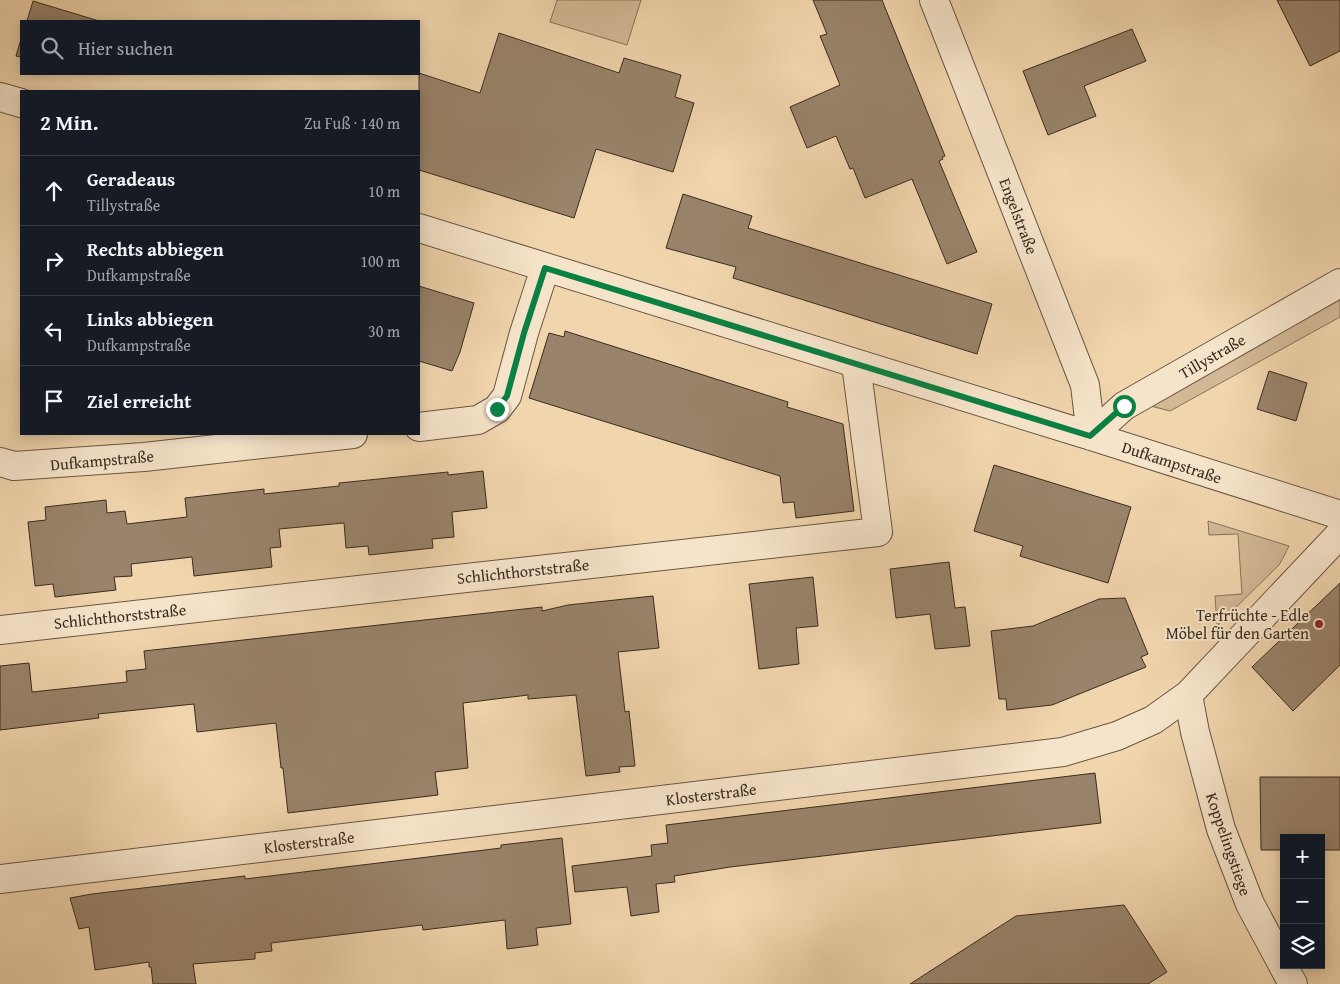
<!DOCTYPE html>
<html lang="de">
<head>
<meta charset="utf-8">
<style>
  :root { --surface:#171b24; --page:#20242c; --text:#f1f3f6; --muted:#9ea1a6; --line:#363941 }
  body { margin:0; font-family:"Gentium Book Plus",serif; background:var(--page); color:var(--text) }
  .controls { position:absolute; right:15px; bottom:15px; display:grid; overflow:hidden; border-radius:0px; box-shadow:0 2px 12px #0003 }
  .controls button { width:45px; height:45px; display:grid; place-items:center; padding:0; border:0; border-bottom:1px solid var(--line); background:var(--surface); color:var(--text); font:25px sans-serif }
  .stop { position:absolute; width:15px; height:15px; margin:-11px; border:4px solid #0b8043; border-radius:50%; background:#fff }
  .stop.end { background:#0b8043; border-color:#fff; box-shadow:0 1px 5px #0008 }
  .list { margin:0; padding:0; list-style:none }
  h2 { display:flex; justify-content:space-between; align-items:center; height:65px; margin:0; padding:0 20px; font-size:21px }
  h2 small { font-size:16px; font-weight:400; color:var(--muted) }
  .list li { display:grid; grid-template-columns:32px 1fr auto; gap:15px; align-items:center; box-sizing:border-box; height:70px; padding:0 20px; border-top:1px solid var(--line) }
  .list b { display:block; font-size:19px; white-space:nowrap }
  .list p { margin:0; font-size:16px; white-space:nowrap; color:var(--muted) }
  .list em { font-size:16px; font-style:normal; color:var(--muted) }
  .icon { flex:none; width:28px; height:28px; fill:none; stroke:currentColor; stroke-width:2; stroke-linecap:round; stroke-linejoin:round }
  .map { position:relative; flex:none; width:1340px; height:984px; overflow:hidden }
  .search { position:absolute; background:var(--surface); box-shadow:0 2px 12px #0003; left:20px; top:20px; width:400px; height:55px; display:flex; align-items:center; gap:12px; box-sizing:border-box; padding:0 18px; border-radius:0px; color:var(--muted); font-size:19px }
  .panel { position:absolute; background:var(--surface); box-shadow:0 2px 12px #0003; left:20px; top:90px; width:400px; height:345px; border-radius:0px }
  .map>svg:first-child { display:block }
  .green { fill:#d2b895; stroke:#86725b }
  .building { fill:#99836a; stroke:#3a2b21 }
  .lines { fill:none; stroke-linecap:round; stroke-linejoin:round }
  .minor-casing { stroke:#685644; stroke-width:30 }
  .minor { stroke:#f6e4ca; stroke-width:28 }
  .route { stroke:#0b8043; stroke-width:6 }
  .poi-dot { fill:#8f2418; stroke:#f6e4ca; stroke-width:2 }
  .labels { text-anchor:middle; stroke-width:4; stroke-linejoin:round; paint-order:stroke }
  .street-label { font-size:16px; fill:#3a2b21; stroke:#f6e4ca }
  .poi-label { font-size:16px; fill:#3a2b21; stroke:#f6e4ca; text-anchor:end }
</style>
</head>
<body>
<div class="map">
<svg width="1340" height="984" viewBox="0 0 1340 984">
  <rect width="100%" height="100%" fill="#f1d5ad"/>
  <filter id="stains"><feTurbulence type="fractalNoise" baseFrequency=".004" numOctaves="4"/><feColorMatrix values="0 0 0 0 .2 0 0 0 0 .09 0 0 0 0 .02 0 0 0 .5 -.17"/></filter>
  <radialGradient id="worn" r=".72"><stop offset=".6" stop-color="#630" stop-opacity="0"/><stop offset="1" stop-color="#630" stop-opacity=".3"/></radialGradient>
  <path class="green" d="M 557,0 L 641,0 L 627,45 L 550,22 Z
    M 1340,293 L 1340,317 L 1170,411 L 1147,405 Z
    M 1208,521 L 1289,546 L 1283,558 L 1279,565 L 1217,626 L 1215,596 L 1242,594 L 1238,534 L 1209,535 Z"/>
  <path class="building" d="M 813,0 L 882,0 L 945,156 L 942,157 L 943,159 L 939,161 L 977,252 L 947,264 L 912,179 L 865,198 L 853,168 L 850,169 L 836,136 L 807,148 L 790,107 L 840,85 L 820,36 L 827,34 Z
    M 1277,0 L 1340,0 L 1340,51 L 1310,66 Z
    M 33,1 L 99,21 L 27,21 Z
    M 1132,29 L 1146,61 L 1084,86 L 1096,116 L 1048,135 L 1023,71 Z
    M 499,33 L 619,73 L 624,58 L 681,75 L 675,97 L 694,103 L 673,172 L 596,149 L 574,218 L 419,170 L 419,73 L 480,93 Z
    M 21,39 L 21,57 L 16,56 Z
    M 683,194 L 752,216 L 748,228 L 992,304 L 977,354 L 733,278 L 736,267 L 666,248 Z
    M 419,286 L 474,303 L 460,352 L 452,371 L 419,361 Z
    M 565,331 L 788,402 L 787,407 L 843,424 L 854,511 L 796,518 L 794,502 L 783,503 L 780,476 L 529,398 L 549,333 L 564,337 Z
    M 1269,371 L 1307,383 L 1296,421 L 1257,409 Z
    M 994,465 L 1131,507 L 1108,583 L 1020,556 L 1023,546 L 974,531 Z
    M 483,471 L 487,508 L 452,512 L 454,537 L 432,539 L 433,548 L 369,555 L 368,546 L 346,548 L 344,523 L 279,529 L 281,547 L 270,548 L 272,567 L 194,576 L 192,557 L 131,564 L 132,576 L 114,577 L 116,590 L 55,597 L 53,584 L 35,586 L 28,522 L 46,520 L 45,507 L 106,500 L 107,513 L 125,511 L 127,524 L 187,517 L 185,498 L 264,489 L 264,494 L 339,486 L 339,483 L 448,472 L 448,475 Z
    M 949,562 L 955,608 L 965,607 L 970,646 L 935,649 L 930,614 L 896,618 L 890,569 Z
    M 813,577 L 818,626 L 796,628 L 799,664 L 759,669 L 749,584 Z
    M 1340,583 L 1340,665 L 1293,711 L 1252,667 Z
    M 653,596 L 659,648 L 618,652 L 625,712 L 629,711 L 635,766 L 619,767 L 620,772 L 586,776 L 576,695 L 528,699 L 528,695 L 463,703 L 468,768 L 435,772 L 438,795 L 288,813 L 283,768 L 281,768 L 276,723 L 197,732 L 194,704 L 98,714 L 99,718 L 0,730 L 0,666 L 29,663 L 32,692 L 127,682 L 126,671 L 146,669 L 144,651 L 542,607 L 542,611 L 568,605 Z
    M 1125,598 L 1148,654 L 1141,657 L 1146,667 L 1052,705 L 1007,710 L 1006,699 L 999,699 L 991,631 L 1033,626 L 1099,599 Z
    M 1095,773 L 1101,823 L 730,867 L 674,876 L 675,882 L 656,884 L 659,912 L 631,916 L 627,887 L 575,892 L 572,866 L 652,856 L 651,845 L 668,843 L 666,825 Z
    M 1260,777 L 1340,777 L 1340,850 L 1321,850 L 1321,838 L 1284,838 L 1284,850 L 1261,850 Z
    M 562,838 L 571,924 L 536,928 L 538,945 L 507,949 L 505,920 L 423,930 L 422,925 L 271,943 L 272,951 L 255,953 L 255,959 L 193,964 L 196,984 L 153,984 L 151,967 L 149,967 L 149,962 L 95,970 L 89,927 L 79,929 L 70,898 L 92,894 L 245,876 L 245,879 L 387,862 L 501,848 L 501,845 Z
    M 1124,905 L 1167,972 L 1148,984 L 910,984 L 1016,916 Z"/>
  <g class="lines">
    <g class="minor-casing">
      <path id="minor" d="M 934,0 L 1085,385 L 1091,436
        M 0,97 L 21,103
        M 419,228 L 1091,436 L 1340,515
        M 419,427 L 478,420 L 497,409 L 507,396 L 524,333 L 545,268
        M 1091,436 L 1124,406 L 1340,283
        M 0,462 L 14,466 L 144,457 L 353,434
        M 0,630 L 878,532 L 856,364
        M 1188,695 L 1195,732 L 1221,829 L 1250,904 L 1293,984
        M 0,879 L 1063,752 L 1117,736 L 1153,720 L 1188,695 L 1339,535 L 1340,533"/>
    </g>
    <use href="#minor" class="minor"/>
  </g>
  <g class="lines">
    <path class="route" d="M 497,409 L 507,396 L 524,333 L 545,268 L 1090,436 L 1124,406"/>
  </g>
  <circle class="poi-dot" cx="1319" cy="624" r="5"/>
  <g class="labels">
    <g class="street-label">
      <text transform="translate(1019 216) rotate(69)" y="6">Engelstraße</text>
      <text transform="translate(1212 356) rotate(-30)" y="6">Tillystraße</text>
      <text transform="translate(102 460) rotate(-5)" y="6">Dufkampstraße</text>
      <text transform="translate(1172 462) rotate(18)" y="6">Dufkampstraße</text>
      <text transform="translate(523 571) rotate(-6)" y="6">Schlichthorststraße</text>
      <text transform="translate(120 616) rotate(-6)" y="6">Schlichthorststraße</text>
      <text transform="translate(711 794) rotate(-7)" y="6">Klosterstraße</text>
      <text transform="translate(309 842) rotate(-7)" y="6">Klosterstraße</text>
      <text transform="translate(1229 844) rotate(71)" y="6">Koppelingstiege</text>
    </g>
    <g class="poi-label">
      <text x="1309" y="621">Terfrüchte - Edle<tspan x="1309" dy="18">Möbel für den Garten</tspan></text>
    </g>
  </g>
  <rect width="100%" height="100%" filter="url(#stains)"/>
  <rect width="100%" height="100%" fill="url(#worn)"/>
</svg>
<div class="controls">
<button>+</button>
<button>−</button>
<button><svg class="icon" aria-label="layers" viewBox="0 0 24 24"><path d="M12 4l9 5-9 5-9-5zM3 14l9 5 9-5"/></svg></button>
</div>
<div class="stop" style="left:1124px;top:406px"></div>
<div class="stop end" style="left:497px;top:409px"></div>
<div class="search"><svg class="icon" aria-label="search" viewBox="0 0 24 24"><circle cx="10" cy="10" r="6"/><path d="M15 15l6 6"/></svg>Hier suchen</div>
<section class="panel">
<h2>2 Min.<small>Zu Fuß · 140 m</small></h2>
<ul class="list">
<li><svg class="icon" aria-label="ahead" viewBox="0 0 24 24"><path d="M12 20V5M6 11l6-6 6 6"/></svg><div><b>Geradeaus</b><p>Tillystraße</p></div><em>10 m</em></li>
<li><svg class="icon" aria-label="right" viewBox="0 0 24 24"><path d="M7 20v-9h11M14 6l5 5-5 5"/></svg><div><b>Rechts abbiegen</b><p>Dufkampstraße</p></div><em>100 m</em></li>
<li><svg class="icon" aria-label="left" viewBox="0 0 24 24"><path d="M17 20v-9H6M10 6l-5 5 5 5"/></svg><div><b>Links abbiegen</b><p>Dufkampstraße</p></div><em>30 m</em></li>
<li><svg class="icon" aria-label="arrive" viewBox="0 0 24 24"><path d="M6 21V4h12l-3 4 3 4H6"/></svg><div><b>Ziel erreicht</b></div></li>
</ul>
</section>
</div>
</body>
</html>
